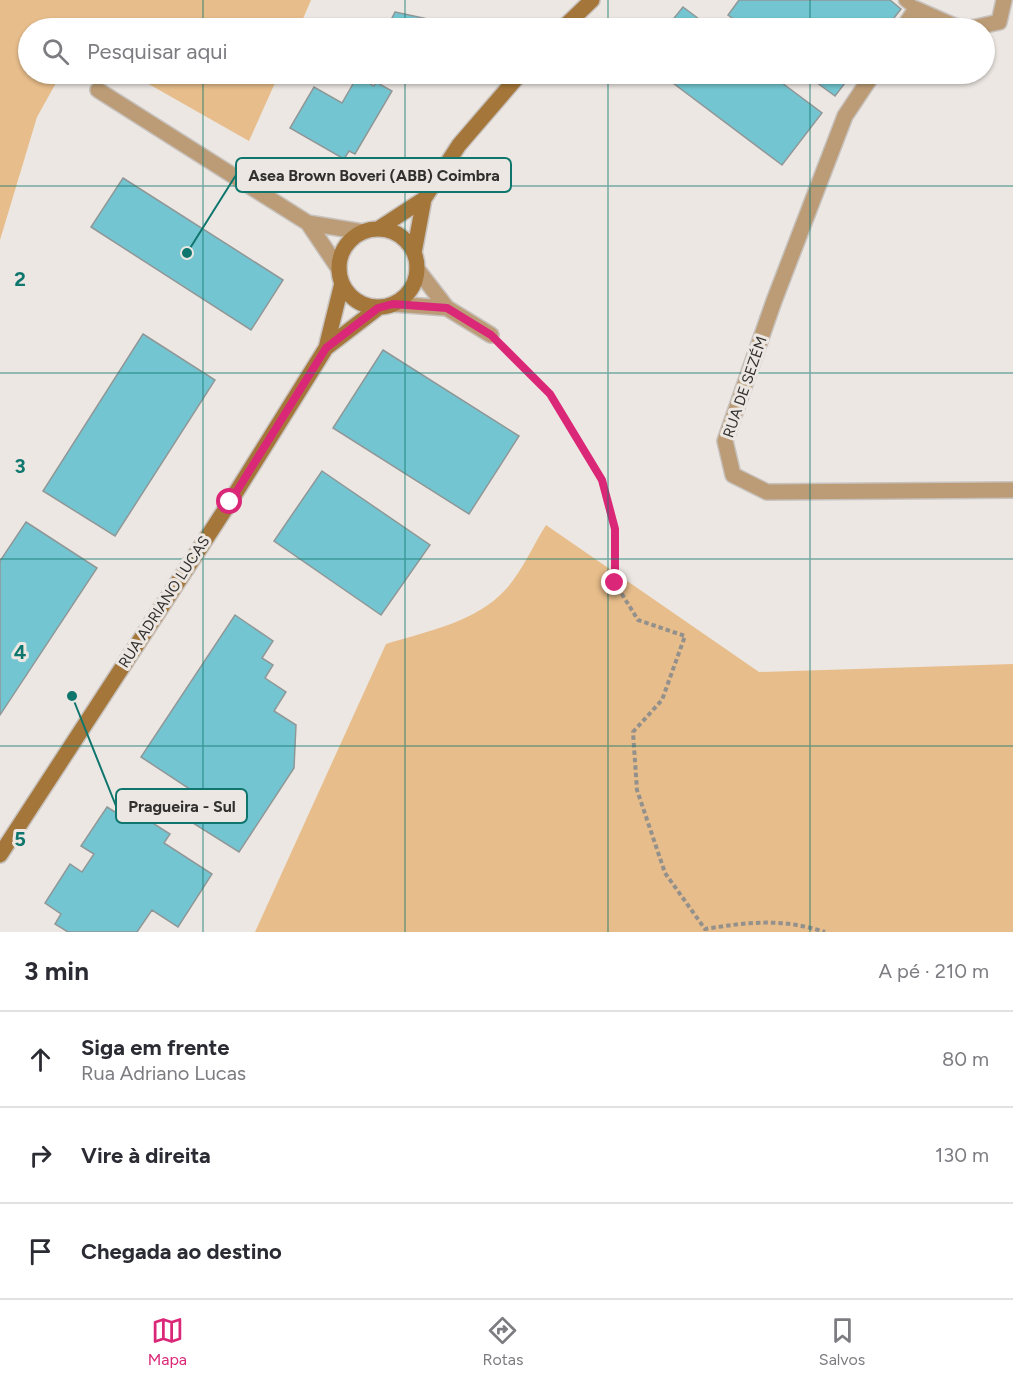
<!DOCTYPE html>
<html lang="pt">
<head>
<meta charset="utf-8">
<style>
  :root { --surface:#fff; --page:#f7f7f7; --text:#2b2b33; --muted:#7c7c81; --line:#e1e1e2; --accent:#db2777 }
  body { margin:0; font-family:Figtree,sans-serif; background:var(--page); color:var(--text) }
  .stop { position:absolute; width:18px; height:18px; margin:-14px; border:4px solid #db2777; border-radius:50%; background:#fff }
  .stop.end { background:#db2777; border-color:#fff; box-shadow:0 2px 6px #0008 }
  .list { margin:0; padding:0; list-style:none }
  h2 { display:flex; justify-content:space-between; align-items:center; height:78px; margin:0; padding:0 24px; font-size:26px }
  h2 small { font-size:20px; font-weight:400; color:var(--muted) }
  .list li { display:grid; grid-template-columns:39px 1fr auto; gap:18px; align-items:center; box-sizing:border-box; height:96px; padding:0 24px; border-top:2px solid var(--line) }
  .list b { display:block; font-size:22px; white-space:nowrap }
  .list p { margin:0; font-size:20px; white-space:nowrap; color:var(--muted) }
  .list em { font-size:20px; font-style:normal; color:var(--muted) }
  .icon { flex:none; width:33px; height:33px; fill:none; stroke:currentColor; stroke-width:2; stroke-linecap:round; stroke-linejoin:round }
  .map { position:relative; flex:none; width:1013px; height:932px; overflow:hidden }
  .search { position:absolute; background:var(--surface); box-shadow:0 2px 4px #0004; left:18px; right:18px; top:18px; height:66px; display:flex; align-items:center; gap:15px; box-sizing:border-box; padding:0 21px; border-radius:33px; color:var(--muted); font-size:22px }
  .sheet { height:366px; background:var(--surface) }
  nav { display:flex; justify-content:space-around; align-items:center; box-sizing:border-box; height:84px; border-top:2px solid var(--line); background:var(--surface); font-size:16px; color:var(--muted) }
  nav a { display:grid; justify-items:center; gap:3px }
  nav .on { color:var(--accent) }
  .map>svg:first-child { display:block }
  .green { fill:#e7bd8b }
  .building { fill:#73c6d1; stroke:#909798; stroke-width:1.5 }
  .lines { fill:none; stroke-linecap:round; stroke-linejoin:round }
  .lane-casing { stroke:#c7c2be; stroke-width:15 }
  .street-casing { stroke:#c7c2be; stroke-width:18 }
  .secondary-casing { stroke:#c7c2be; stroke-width:18 }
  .path { stroke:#94918d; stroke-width:4; stroke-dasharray:4.5 3; stroke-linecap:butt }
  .lane { stroke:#bc9c76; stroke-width:12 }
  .street { stroke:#bc9c76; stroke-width:15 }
  .secondary { stroke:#a47639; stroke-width:15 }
  .route { stroke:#db2777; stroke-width:8 }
  .grid { fill:none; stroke:#0f766e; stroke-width:1.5; stroke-opacity:0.55 }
  .labels { text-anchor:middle; stroke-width:6; stroke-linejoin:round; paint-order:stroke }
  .street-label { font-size:15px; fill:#31302e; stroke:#ece7e2 }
  .grid-label { font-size:20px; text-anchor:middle; font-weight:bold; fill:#0f766e; stroke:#ece7e2; stroke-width:6; stroke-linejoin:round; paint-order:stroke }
  .leader { fill:none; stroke:#0f766e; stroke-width:2 }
  .callout-dot { fill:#0f766e; stroke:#ece7e2; stroke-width:2 }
  .callout { fill:#ece7e2; stroke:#0f766e; stroke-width:2 }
  .callout-label { font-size:16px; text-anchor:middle; font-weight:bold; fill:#31302e }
</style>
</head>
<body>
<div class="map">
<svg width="1013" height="932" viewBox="0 0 1013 932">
  <rect width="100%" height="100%" fill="#ece7e2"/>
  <path class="green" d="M 0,0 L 311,0 L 299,28 L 28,28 L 28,74 L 61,74 L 37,117 L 0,240 Z
    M 131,74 L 279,74 L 249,141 Z
    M 546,525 L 759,672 L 1013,664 L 1013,932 L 255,932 L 386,644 C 428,631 477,622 507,588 C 522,571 534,544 546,525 Z"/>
  <path class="building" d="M 739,0 L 890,0 L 901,9 L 886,28 L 746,28 L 728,15 Z
    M 683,7 L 711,28 L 666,28 Z
    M 395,12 L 461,26 L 461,28 L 387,28 Z
    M 661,74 L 770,74 L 822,113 L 782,165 Z
    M 805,74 L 852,74 L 835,96 Z
    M 357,77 L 374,86 L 376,82 L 392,91 L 355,154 L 349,151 L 344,159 L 290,128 L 314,87 L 342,103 Z
    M 123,178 L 283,280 L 251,330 L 91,227 Z
    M 143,334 L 215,380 L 115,536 L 43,491 Z
    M 383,350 L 519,436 L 469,514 L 333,428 Z
    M 322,471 L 430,545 L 381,615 L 274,541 Z
    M 26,522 L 97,568 L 0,715 L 0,561 Z
    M 235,615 L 273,641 L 262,658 L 273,665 L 265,678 L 286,692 L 274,711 L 296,725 L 294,768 L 239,852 L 193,823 L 208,801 L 141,757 Z
    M 107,807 L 123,817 L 129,808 L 170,834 L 164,843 L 212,874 L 178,927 L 152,910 L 137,932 L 68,932 L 55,924 L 61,914 L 45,903 L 70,864 L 82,872 L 94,854 L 81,846 Z"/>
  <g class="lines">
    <g class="lane-casing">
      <path id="lane" d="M 905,0 L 916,9"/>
    </g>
    <g class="street-casing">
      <path id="street" d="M 903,28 L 916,9 L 959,28
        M 972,28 L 999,22 L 1004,0
        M 873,74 L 845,116 L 774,301 L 725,441 L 733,475 L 767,492 L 1013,490
        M 98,90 L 308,223 L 339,269
        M 308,223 L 363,232
        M 417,269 L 447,308 L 491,335
        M 393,304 L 447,308"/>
    </g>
    <g class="secondary-casing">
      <path id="secondary" d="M 563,28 L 592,0
        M 378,229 L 424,199 L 459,145 L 520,74
        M339 268a39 39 0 1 1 78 0a39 39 0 1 1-78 0Z
        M 414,253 L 424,199
        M 326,348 L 378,308
        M 0,855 L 230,502 L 326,348 L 342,283"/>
    </g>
    <path class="path" d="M 502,347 L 550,394 L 602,481 L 615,529 L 615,583 L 638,620 L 685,636 L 662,700 L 633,732 L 637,790 L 665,873 L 705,929 C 749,922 782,918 825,932"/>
    <use href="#lane" class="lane"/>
    <use href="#street" class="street"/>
    <use href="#secondary" class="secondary"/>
  </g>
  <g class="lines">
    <path class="route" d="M 230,502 L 326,348 L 378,308 L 393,304 L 447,308 L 491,335 L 550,394 L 602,480 L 615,529 L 615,583"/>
  </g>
  <path class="grid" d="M 203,0 L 203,28M 405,0 L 405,28M 608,0 L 608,28M 810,0 L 810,28M 203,74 L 203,932M 405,74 L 405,932M 608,74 L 608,932M 810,74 L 810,932M 0,186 L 1013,186M 0,373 L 1013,373M 0,559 L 1013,559M 0,746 L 1013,746"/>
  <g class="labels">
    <g class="street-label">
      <text transform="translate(745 387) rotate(-71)" y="5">RUA DE SEZÉM</text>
      <text transform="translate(164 602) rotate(-57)" y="5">RUA ADRIANO LUCAS</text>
    </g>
  </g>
  <g class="grid-label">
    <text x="20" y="286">2</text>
    <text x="20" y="473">3</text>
    <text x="20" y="659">4</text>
    <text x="20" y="846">5</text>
  </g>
  <path class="leader" d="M187 253L236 175M72 696L116 806"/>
  <g class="callout-dot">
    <circle cx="187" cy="253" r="6"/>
    <circle cx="72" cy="696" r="6"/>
  </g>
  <g class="callout">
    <rect x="236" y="158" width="275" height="34" rx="6"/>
    <rect x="116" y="789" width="131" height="34" rx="6"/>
  </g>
  <g class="callout-label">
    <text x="374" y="181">Asea Brown Boveri (ABB) Coimbra</text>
    <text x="182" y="812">Pragueira - Sul</text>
  </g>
</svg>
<div class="stop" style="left:230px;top:502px"></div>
<div class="stop end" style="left:615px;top:583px"></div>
<div class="search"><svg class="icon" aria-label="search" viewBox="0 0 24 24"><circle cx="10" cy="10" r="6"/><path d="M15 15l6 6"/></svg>Pesquisar aqui</div>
</div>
<section class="sheet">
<h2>3 min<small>A pé · 210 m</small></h2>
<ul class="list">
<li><svg class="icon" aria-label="ahead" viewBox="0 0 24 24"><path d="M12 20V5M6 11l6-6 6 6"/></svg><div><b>Siga em frente</b><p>Rua Adriano Lucas</p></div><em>80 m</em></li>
<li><svg class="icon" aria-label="right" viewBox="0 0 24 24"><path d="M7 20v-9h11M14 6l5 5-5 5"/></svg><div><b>Vire à direita</b></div><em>130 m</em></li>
<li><svg class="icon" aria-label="arrive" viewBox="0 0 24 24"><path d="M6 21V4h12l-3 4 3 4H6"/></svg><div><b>Chegada ao destino</b></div></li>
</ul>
</section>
<nav>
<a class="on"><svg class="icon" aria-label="map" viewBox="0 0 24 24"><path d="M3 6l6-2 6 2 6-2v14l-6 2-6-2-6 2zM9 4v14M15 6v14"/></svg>Mapa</a>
<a><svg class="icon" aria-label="directions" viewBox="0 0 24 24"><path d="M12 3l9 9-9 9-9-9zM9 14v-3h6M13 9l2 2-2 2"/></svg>Rotas</a>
<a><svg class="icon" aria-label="saved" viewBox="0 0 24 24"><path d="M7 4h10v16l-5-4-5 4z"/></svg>Salvos</a>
</nav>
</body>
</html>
